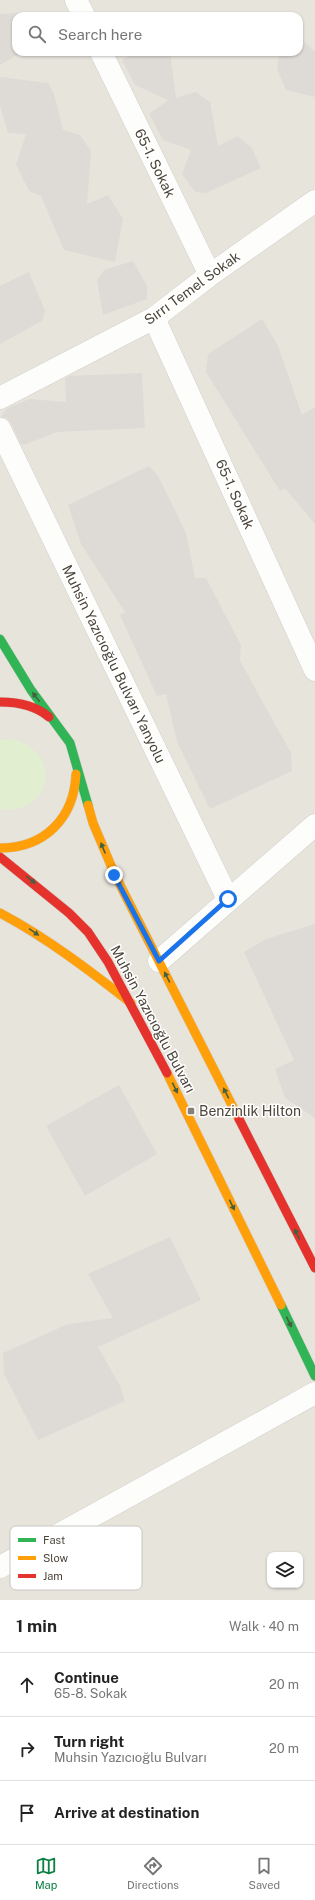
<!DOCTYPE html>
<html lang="en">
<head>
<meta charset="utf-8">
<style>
  :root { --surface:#fff; --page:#f6f6f6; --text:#222; --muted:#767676; --line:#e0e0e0; --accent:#0b8043 }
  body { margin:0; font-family:"Public Sans",sans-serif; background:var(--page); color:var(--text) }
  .controls { position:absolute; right:12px; bottom:12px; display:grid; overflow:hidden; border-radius:8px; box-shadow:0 1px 3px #0004 }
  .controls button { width:36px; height:36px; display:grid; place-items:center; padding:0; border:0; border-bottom:1px solid var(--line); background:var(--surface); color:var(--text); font:20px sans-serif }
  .stop { position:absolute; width:12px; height:12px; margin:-9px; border:3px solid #1a73e8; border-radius:50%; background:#fff }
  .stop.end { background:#1a73e8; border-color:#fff; box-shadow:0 1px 4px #0008 }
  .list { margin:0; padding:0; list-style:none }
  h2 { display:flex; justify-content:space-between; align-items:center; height:52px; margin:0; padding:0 16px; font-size:17px }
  h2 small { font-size:13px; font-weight:400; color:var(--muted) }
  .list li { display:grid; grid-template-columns:26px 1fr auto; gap:12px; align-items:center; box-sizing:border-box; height:64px; padding:0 16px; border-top:1px solid var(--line) }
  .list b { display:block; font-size:15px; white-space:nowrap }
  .list p { margin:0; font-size:13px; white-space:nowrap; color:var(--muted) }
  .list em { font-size:13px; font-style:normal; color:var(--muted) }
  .icon { flex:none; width:22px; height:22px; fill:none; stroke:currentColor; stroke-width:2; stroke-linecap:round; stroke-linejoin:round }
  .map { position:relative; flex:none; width:315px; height:1600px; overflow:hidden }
  .search { position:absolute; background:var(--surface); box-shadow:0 1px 3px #0004; left:12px; right:12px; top:12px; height:44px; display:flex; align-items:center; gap:10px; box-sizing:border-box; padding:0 14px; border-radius:12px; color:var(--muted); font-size:15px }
  .sheet { height:244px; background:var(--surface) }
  nav { display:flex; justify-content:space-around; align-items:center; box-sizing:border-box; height:56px; border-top:1px solid var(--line); background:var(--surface); font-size:11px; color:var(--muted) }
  nav a { display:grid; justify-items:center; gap:2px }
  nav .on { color:var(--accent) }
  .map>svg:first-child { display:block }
  .residential { fill:#e7e4dc; fill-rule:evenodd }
  .green { fill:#e1eecf }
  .building { fill:#dedbd6 }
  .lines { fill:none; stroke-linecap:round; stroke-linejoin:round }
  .street-casing { stroke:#d2d0cb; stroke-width:23 }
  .fast-casing { stroke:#d3cfc5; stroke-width:10 }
  .slow-casing { stroke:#d3cfc5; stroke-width:10 }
  .jam-casing { stroke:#d3cfc5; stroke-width:10 }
  .street { stroke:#fdfdfc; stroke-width:22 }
  .fast { stroke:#30b455; stroke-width:9 }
  .slow { stroke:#ff9f0a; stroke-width:9 }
  .jam { stroke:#e5322d; stroke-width:9 }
  .oneway { fill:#446040 }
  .route { stroke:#1a73e8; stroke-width:5 }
  .poi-dot { fill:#868178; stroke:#fff; stroke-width:1.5 }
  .labels { text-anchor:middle; stroke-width:3; stroke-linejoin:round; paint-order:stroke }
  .street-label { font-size:14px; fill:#4b4439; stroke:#fff }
  .poi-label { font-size:14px; fill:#4b4439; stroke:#fff; text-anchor:start }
  .key { fill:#fff; stroke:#c9c7c4; stroke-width:1 }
  .key-label { font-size:11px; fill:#4b4439 }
</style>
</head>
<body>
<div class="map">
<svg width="315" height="1600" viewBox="0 0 315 1600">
  <rect width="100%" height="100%" fill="#f4f2ee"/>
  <path class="residential" d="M 0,0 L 315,0 L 315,1600 L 0,1600 ZM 16,16 L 299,16 L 299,52 L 16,52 ZM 270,1555 L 300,1555 L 300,1585 L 270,1585 Z"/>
  <path class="green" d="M 12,739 C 64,752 52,816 0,809 L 0,740 Z"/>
  <path class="building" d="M 22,13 L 24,16 L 16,16 L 16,52 L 22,52 L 0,65 L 0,14 Z
    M 305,42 L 315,52 L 315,97 L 286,90 L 277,69 L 279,56 L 287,52 L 299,52 L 299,45 Z
    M 136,52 L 170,52 L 176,98 L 196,92 L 210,102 L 218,146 L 238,136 L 252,148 L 261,168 L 206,193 L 195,192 L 182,174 L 191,150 L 163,140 L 149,114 L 168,100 L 135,85 L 122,60 Z
    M 0,77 L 48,83 L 54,94 L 63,130 L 80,135 L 91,151 L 87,204 L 108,195 L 123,219 L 115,262 L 64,250 L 41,196 L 29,191 L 16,165 L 26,134 L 8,133 L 0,106 Z
    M 133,261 L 147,286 L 147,299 L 103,315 L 97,281 L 104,270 Z
    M 29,272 L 45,311 L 42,321 L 0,344 L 0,286 Z
    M 262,319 L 278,346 L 302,415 L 315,407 L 315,524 L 285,488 L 280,491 L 206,372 L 208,354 Z
    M 142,373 L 145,428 L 57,432 L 24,445 L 21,444 L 11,423 L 7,418 L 1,417 L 6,409 L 29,399 L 66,402 L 65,379 L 69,376 Z
    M 149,466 L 158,476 L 186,533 L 195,578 L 206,578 L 241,645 L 240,661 L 291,753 L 292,771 L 210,809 L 177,742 L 166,694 L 157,696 L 120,615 L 125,612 L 81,544 L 68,505 Z
    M 315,924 L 315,1118 L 285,1098 L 275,1069 L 294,1060 L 244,952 L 266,939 Z
    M 119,1085 L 157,1154 L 85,1196 L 46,1126 Z
    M 170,1237 L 201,1300 L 98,1347 L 120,1386 L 125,1401 L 38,1440 L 4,1374 L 3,1353 L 68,1324 L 113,1318 L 88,1274 Z"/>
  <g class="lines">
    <g class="street-casing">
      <path id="street" d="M 76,0 L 84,16
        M 101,52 L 210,275
        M 154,318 L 315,670
        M 0,398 L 154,318 L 210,275 L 315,201
        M 0,429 L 228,899
        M 159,961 L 315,825
        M 0,1567 L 315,1393"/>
    </g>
    <g class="fast-casing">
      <path id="fast" d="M 0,639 L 31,690 L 70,743 L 88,805
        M 281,1305 L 315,1376"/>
    </g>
    <g class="slow-casing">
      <path id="slow" d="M 88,805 L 93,823 L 115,875 L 239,1119
        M 0,848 C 45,848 74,818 76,774
        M 0,913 C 47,938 89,970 131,1003
        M 167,1073 L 281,1305"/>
    </g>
    <g class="jam-casing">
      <path id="jam" d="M 0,702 C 18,702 35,705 49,717
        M 0,857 L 69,913 L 88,932 L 108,962 L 167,1073
        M 239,1119 L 315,1268"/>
    </g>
    <use href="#street" class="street"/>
    <use href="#fast" class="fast"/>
    <use href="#slow" class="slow"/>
    <use href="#jam" class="jam"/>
  </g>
  <defs><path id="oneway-solid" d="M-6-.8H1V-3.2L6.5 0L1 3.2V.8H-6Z"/></defs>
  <g class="oneway">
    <use href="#oneway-solid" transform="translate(36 697) rotate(-127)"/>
    <use href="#oneway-solid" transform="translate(103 848) rotate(-113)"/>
    <use href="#oneway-solid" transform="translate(31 880) rotate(39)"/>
    <use href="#oneway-solid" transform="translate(34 932) rotate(34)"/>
    <use href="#oneway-solid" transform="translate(167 977) rotate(-117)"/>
    <use href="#oneway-solid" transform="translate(175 1088) rotate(64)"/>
    <use href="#oneway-solid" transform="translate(226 1093) rotate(-117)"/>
    <use href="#oneway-solid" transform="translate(232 1205) rotate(64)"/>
    <use href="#oneway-solid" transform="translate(297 1234) rotate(-117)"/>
    <use href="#oneway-solid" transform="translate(289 1322) rotate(64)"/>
  </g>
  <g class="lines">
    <path class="route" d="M 114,875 L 159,961 L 228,899"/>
  </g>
  <rect class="poi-dot" x="187" y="1107" width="8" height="8" rx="2"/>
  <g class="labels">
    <g class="street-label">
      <text transform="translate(155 163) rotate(64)" y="5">65-1. Sokak</text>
      <text transform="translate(192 288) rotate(-36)" y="5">Sırrı Temel Sokak</text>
      <text transform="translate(235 494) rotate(66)" y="5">65-1. Sokak</text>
      <text transform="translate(114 664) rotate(64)" y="5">Muhsin Yazıcıoğlu Bulvarı Yanyolu</text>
      <text transform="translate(153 1019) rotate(62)" y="5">Muhsin Yazıcıoğlu Bulvarı</text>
    </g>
    <g class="poi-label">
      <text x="199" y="1116">Benzinlik Hilton</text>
    </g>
  </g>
  <rect x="10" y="1526" width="132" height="64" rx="6" class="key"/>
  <rect x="18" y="1538" width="18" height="4" fill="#30b455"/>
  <rect x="18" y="1556" width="18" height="4" fill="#ff9f0a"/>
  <rect x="18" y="1574" width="18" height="4" fill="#e5322d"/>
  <g class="key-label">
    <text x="43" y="1544">Fast</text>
    <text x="43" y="1562">Slow</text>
    <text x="43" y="1580">Jam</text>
  </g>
</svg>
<div class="controls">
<button><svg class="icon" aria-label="layers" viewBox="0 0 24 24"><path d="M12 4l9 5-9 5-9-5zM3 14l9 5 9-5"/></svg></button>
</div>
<div class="stop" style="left:228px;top:899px"></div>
<div class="stop end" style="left:114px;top:875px"></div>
<div class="search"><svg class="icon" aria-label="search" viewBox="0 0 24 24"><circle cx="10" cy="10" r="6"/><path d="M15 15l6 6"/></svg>Search here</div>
</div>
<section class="sheet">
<h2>1 min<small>Walk · 40 m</small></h2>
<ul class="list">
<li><svg class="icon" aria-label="ahead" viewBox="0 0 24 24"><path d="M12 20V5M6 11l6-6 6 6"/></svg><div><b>Continue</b><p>65-8. Sokak</p></div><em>20 m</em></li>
<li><svg class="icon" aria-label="right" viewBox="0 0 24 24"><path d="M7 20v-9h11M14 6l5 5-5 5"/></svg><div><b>Turn right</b><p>Muhsin Yazıcıoğlu Bulvarı</p></div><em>20 m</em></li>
<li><svg class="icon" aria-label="arrive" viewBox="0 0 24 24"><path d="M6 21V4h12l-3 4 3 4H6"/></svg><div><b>Arrive at destination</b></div></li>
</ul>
</section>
<nav>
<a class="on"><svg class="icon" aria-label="map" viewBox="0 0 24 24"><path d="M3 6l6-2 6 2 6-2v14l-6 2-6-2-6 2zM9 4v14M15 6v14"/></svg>Map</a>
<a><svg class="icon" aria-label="directions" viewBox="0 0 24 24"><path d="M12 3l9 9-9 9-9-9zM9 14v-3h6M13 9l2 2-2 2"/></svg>Directions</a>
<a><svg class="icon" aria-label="saved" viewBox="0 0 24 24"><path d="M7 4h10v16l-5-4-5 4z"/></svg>Saved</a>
</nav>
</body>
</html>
